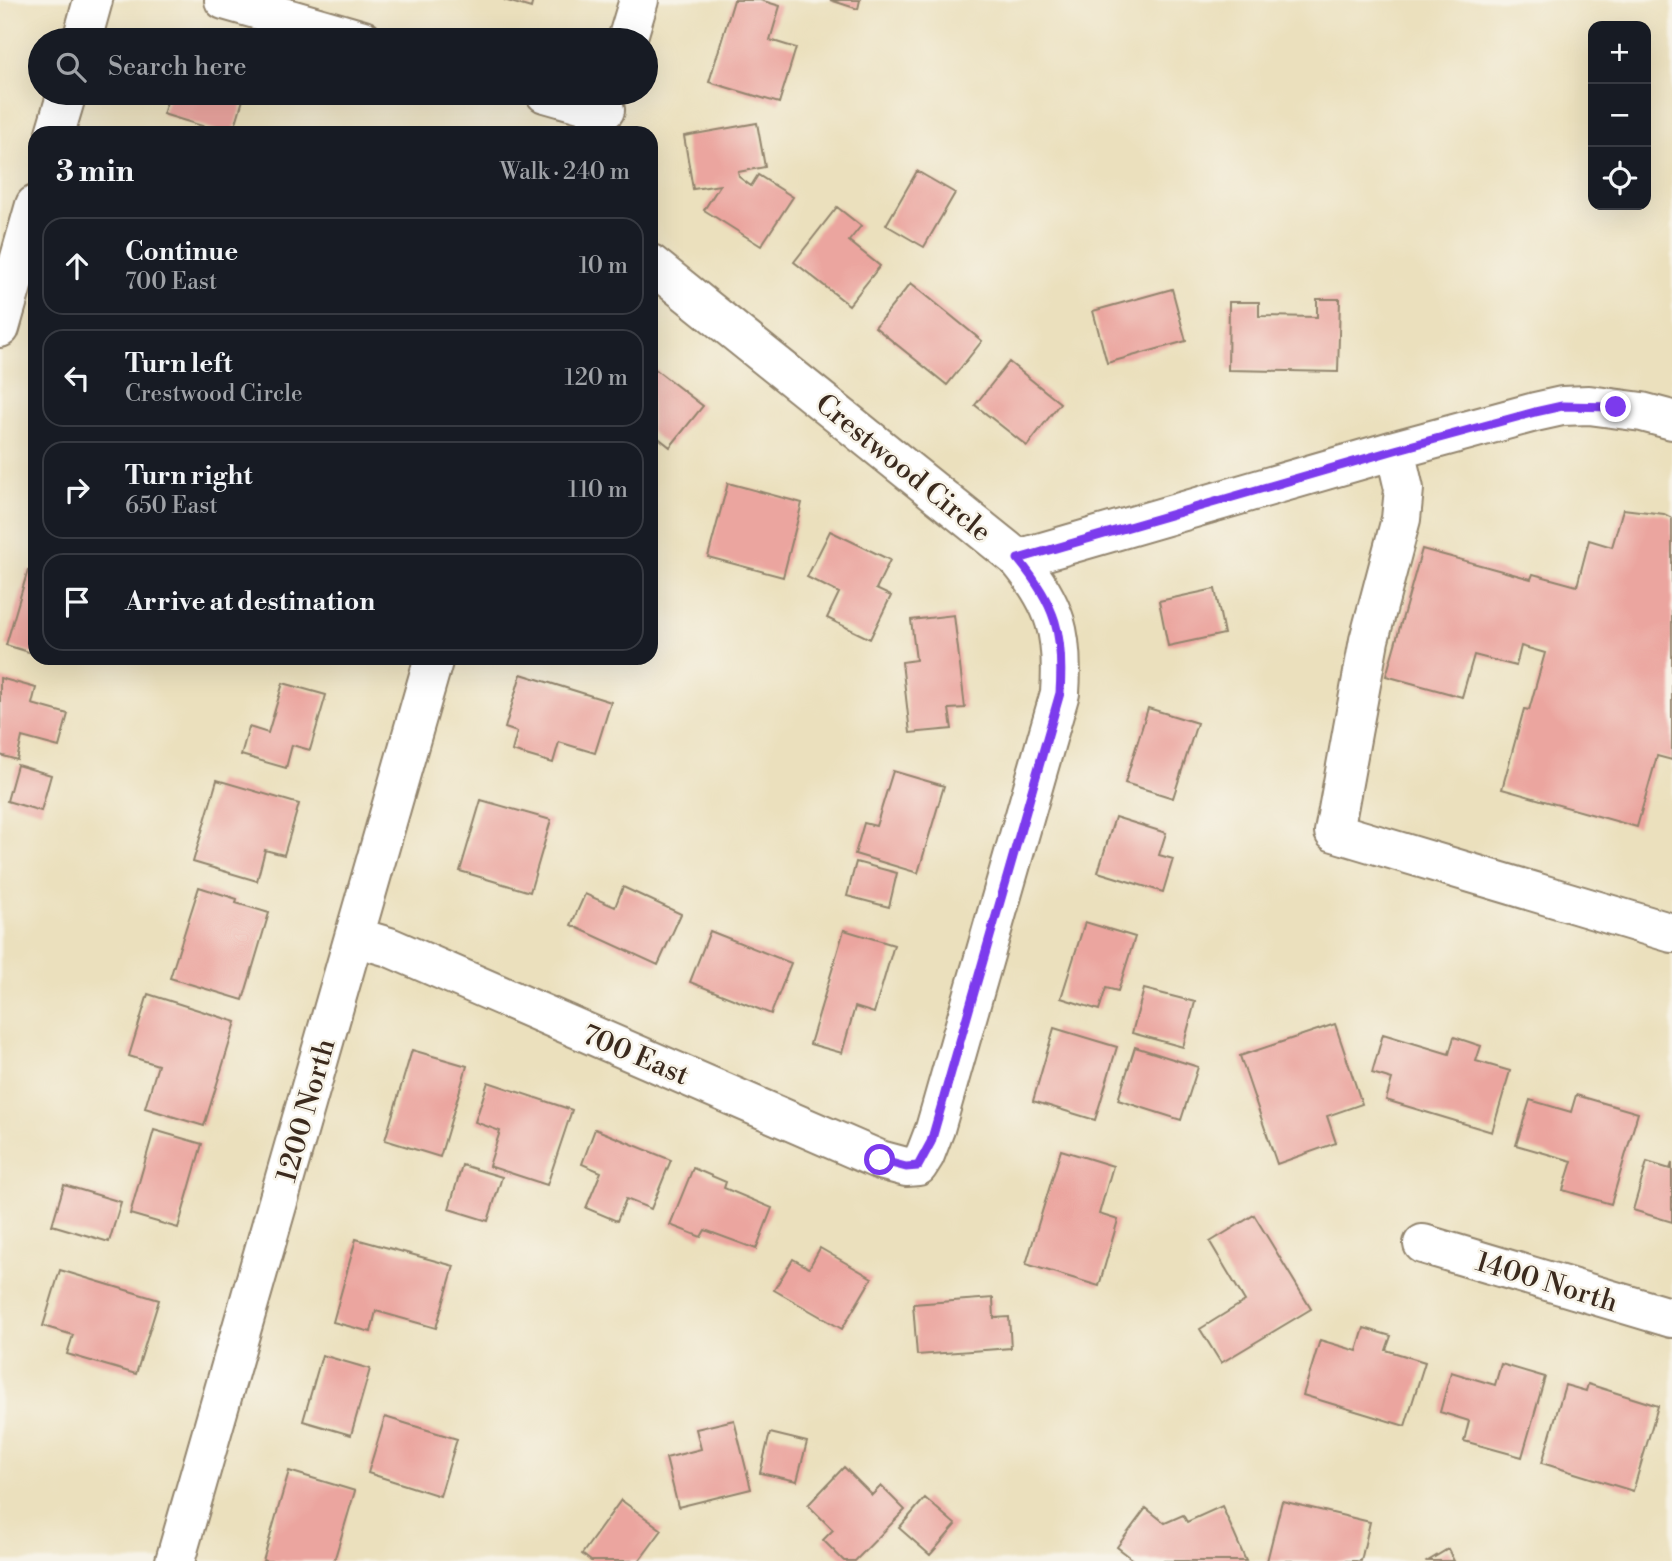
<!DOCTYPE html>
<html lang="en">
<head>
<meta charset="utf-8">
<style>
  :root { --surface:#171b24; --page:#242831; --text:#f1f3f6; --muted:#9ea1a6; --line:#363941 }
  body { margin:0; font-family:"Libre Bodoni",serif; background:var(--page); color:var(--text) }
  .controls { position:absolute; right:21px; top:21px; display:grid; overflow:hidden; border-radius:14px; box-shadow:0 7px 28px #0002 }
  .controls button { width:63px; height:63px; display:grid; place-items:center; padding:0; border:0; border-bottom:2px solid var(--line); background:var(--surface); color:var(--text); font:35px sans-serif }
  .stop { position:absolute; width:21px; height:21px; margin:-16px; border:5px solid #7c3aed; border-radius:50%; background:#fff }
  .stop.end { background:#7c3aed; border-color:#fff; box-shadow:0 2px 7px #0008 }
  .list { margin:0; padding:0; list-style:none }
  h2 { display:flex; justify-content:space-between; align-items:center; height:91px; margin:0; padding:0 28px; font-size:30px }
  h2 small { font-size:23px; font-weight:400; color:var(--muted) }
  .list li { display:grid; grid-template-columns:46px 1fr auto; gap:21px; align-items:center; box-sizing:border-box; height:98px; margin:0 14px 14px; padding:0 14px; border:2px solid var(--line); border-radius:21px }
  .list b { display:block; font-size:26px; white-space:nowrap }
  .list p { margin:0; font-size:23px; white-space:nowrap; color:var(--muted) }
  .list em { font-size:23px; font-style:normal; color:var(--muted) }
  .icon { flex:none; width:38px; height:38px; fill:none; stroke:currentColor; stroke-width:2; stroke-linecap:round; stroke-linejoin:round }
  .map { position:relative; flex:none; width:1672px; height:1561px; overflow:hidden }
  .search { position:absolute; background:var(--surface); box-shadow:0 7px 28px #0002; left:28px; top:28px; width:630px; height:77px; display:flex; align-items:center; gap:18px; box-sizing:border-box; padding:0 24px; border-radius:38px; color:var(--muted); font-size:26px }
  .panel { position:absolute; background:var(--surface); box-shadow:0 7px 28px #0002; left:28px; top:126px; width:630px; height:539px; border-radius:21px }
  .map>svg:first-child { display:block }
  .building { fill:#eba59f }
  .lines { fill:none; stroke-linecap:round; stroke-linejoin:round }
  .minor-casing { stroke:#93856e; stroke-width:42 }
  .minor { stroke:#fff; stroke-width:38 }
  .route { stroke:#7c3aed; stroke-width:9 }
  .labels { text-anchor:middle; stroke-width:5; stroke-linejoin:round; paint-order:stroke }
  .street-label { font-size:28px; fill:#3b2a1e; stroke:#f7f3e8 }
</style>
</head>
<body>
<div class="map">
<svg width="1672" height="1561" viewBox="0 0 1672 1561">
  <rect width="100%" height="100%" fill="#f7f3e8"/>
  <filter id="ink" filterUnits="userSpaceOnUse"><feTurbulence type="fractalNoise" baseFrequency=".0143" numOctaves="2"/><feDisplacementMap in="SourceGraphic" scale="14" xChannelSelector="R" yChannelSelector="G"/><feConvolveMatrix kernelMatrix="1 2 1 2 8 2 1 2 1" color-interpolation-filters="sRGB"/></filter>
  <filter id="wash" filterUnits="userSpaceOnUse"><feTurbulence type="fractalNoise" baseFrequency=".00686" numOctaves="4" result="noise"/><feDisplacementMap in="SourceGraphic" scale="28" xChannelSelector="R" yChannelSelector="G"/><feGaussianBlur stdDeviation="1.57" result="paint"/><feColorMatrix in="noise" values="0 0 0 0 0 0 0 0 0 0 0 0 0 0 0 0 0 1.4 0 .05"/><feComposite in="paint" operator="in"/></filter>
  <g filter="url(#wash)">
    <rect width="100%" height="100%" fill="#ebe0bd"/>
    <g id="blocks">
      <path class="building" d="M 504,0 L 533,0 L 531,8 Z
        M 734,0 L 760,0 L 780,6 L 770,40 L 796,48 L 779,103 L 709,82 Z
        M 830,0 L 860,0 L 858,9 Z
        M 170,93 L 245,93 L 233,133 L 225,133 L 163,114 Z
        M 757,123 L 765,167 L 738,172 L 739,177 L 751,186 L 758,175 L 793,197 L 761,246 L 704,210 L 720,185 L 693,189 L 684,136 Z
        M 917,171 L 955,193 L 924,247 L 886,225 Z
        M 837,207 L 861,226 L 849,241 L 880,266 L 849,305 L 794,262 Z
        M 911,283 L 982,341 L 947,385 L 875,327 Z
        M 1172,289 L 1186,341 L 1107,363 L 1093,311 Z
        M 1317,299 L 1340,299 L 1338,372 L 1228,370 L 1229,302 L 1259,302 L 1259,316 L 1317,317 Z
        M 1009,362 L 1060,403 L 1027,446 L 975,405 Z
        M 651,366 L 703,406 L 670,447 L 651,432 Z
        M 728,483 L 802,503 L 783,577 L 708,557 Z
        M 1623,509 L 1664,514 L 1672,518 L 1672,760 L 1657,756 L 1637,827 L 1502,789 L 1524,709 L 1529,710 L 1545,653 L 1521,646 L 1516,666 L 1474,655 L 1462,697 L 1386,676 L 1422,549 L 1531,579 L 1533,574 L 1577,586 L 1589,540 L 1612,547 Z
        M 830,531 L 890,560 L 876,589 L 891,596 L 870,639 L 827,618 L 839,593 L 807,577 Z
        M 28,570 L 35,572 L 35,654 L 6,645 Z
        M 1215,589 L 1224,634 L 1168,646 L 1159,601 Z
        M 954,615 L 965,708 L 949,709 L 952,729 L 910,733 L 902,662 L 916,660 L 911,620 Z
        M 521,674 L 611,702 L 595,753 L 559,742 L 553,763 L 512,751 L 517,732 L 505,728 Z
        M 0,678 L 36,688 L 32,704 L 68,714 L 59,747 L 22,737 L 17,760 L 0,755 Z
        M 283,683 L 326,695 L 310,750 L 292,745 L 286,768 L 241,755 L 249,727 L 268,733 Z
        M 1148,708 L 1197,723 L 1173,798 L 1125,783 Z
        M 17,765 L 51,775 L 41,811 L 7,801 Z
        M 893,771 L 944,786 L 918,873 L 855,854 L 864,823 L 876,826 Z
        M 217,780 L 299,804 L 284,855 L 265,850 L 257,881 L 193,862 Z
        M 481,800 L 551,820 L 530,892 L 460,871 Z
        M 1115,817 L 1166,833 L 1159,855 L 1173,859 L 1163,892 L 1098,872 Z
        M 856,862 L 897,873 L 889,907 L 847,896 Z
        M 199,887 L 237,899 L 236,903 L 269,913 L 243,1000 L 170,978 Z
        M 623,887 L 681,914 L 658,965 L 571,925 L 585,894 L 615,907 Z
        M 1085,922 L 1135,937 L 1118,991 L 1106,988 L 1099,1010 L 1061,998 Z
        M 844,930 L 894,945 L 874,1013 L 855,1007 L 842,1053 L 810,1044 Z
        M 710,931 L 791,963 L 771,1014 L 690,982 Z
        M 1144,989 L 1195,1002 L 1183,1047 L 1132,1033 Z
        M 148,994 L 236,1022 L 204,1126 L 145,1108 L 158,1065 L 129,1056 Z
        M 1335,1024 L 1362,1104 L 1327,1116 L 1336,1143 L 1277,1164 L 1240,1056 Z
        M 1054,1028 L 1117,1047 L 1095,1120 L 1033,1101 Z
        M 1383,1034 L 1449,1054 L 1454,1037 L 1481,1046 L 1476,1061 L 1510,1071 L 1492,1132 L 1386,1100 L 1392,1079 L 1372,1073 Z
        M 1135,1047 L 1198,1067 L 1181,1120 L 1118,1100 Z
        M 412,1050 L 467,1066 L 440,1157 L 385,1140 Z
        M 488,1082 L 572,1110 L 547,1185 L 489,1166 L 500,1131 L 475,1122 Z
        M 1576,1095 L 1638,1113 L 1611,1204 L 1563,1190 L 1572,1161 L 1516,1145 L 1530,1100 L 1571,1112 Z
        M 595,1129 L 671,1160 L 651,1209 L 626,1199 L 617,1221 L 586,1208 L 601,1172 L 582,1164 Z
        M 154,1130 L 202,1144 L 178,1228 L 130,1214 Z
        M 1061,1150 L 1113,1166 L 1099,1214 L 1118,1220 L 1099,1286 L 1026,1264 Z
        M 1647,1162 L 1670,1169 L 1672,1163 L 1672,1222 L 1633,1210 Z
        M 462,1165 L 502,1177 L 488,1221 L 449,1209 Z
        M 693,1168 L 726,1182 L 724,1188 L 772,1208 L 756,1249 L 705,1230 L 701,1237 L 670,1225 Z
        M 64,1185 L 121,1202 L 109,1242 L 52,1225 Z
        M 1254,1215 L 1311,1309 L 1221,1363 L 1200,1329 L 1245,1301 L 1210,1242 Z
        M 356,1239 L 454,1266 L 436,1328 L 376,1311 L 371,1332 L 333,1322 Z
        M 820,1248 L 872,1278 L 842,1329 L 774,1290 L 793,1259 L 809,1268 Z
        M 60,1270 L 159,1300 L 136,1374 L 67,1354 L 73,1335 L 43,1326 Z
        M 993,1298 L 994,1318 L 1009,1317 L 1011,1348 L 917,1355 L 913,1304 Z
        M 1364,1328 L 1391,1336 L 1386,1350 L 1425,1362 L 1405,1426 L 1303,1395 L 1320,1340 L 1357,1351 Z
        M 322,1355 L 370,1369 L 351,1435 L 303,1421 Z
        M 1501,1364 L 1545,1377 L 1522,1457 L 1464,1441 L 1469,1421 L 1440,1412 L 1451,1372 L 1495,1385 Z
        M 1588,1384 L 1658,1406 L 1633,1491 L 1542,1463 L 1565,1385 L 1586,1391 Z
        M 385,1417 L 457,1439 L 440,1496 L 368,1473 Z
        M 734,1420 L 751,1489 L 678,1507 L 666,1458 L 701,1449 L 696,1429 Z
        M 770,1433 L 807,1442 L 797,1481 L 760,1473 Z
        M 844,1467 L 872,1495 L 881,1486 L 905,1510 L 855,1561 L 844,1561 L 823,1540 L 833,1530 L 808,1505 Z
        M 289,1471 L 355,1491 L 334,1561 L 263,1561 Z
        M 925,1498 L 956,1525 L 930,1555 L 899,1528 Z
        M 621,1500 L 662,1530 L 639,1561 L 591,1561 L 582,1554 Z
        M 1282,1501 L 1370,1522 L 1361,1561 L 1267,1561 Z
        M 1222,1506 L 1246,1561 L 1135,1561 L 1117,1547 L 1146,1508 L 1165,1523 L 1183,1515 L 1187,1522 Z
        M 1448,1549 L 1454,1561 L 1428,1561 Z"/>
    </g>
  </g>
  <g filter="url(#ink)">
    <use href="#blocks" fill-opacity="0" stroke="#93856e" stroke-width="2"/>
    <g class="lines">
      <g class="minor-casing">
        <path id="minor" d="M 224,0 L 363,40
          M 82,40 L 93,0
          M 627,40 L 639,0
          M 545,93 L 605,110
          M 55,133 L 67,93
          M 0,328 L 35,205
          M 1395,450 L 1404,489 L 1401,519 L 1369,640 L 1334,832 L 1672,933
          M 1018,559 L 1395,450 L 1535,412 L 1562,406 L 1589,405 L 1642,412 L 1672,420
          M 355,937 L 389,947 L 880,1160 L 906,1167 L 918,1166 L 925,1155 L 935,1129 L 1060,693 C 1064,634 1056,605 1018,559 L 651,264
          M 1423,1244 L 1672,1318
          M 175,1561 L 434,658"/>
      </g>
      <use href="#minor" class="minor"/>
    </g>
  </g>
  <g class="lines" filter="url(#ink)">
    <path class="route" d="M 880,1160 L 906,1167 L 918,1166 L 931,1142 L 1060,693 C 1064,634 1056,605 1018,559 L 1395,450 L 1535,412 L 1562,406 L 1616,407"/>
  </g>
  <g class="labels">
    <g class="street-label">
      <text transform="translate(904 467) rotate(39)" y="10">Crestwood Circle</text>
      <text transform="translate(636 1054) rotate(23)" y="10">700 East</text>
      <text transform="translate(305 1110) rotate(-74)" y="10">1200 North</text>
      <text transform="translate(1547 1281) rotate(17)" y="10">1400 North</text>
    </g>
  </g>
</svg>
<div class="controls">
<button>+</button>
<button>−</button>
<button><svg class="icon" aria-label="locate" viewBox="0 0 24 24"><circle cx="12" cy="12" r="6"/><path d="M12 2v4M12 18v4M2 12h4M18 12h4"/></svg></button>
</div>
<div class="stop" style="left:880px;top:1160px"></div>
<div class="stop end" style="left:1616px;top:407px"></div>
<div class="search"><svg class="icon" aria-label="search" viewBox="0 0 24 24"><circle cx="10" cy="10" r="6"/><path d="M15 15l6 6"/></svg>Search here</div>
<section class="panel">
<h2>3 min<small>Walk · 240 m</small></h2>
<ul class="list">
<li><svg class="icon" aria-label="ahead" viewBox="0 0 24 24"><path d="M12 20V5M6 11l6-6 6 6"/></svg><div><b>Continue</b><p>700 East</p></div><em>10 m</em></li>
<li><svg class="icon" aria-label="left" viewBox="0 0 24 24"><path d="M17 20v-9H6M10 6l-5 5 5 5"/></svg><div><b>Turn left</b><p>Crestwood Circle</p></div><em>120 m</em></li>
<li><svg class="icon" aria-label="right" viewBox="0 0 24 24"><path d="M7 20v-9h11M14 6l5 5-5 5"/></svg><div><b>Turn right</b><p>650 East</p></div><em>110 m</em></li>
<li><svg class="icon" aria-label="arrive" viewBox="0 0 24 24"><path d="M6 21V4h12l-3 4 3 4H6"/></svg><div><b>Arrive at destination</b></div></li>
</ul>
</section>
</div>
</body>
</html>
